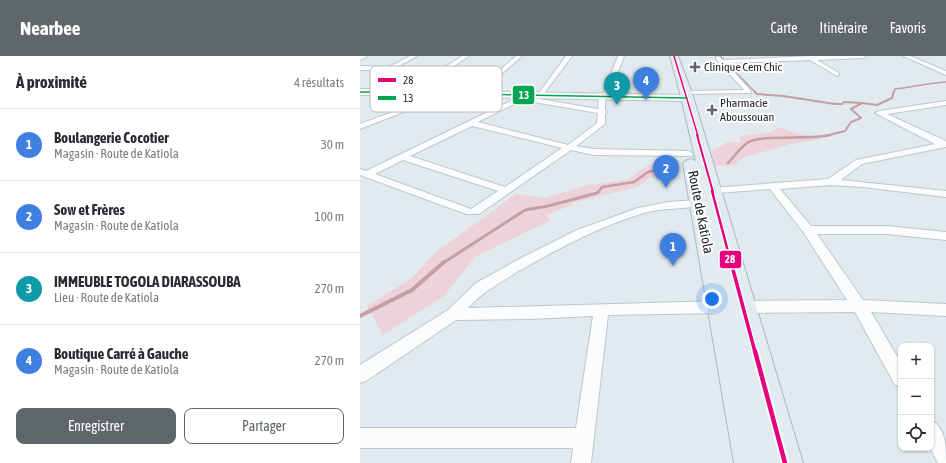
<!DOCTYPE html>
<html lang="fr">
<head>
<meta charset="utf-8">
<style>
  :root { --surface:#fff; --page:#f2f2f3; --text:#2b2b33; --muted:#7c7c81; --line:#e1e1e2; --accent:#5f676a }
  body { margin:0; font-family:"Asap Condensed",sans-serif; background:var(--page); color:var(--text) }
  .controls { position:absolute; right:12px; bottom:12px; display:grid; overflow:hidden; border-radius:8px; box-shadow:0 1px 3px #0004 }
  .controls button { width:36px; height:36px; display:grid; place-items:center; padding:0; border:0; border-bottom:1px solid var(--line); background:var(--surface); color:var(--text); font:20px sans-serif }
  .you { position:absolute; left:352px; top:243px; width:14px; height:14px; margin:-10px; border:3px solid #fff; border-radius:50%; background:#1a73e8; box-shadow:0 0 0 6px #1a73e833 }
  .badge { display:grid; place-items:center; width:26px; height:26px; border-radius:50%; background:var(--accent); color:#fff; font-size:13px; font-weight:700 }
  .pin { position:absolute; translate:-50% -33px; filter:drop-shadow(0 1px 2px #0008) }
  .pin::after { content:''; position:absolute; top:21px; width:14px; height:12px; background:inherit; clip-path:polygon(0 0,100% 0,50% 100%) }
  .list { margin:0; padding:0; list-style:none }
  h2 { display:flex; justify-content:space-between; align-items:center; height:52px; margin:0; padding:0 16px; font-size:17px }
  h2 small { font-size:13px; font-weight:400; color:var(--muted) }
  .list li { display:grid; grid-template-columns:26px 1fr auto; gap:12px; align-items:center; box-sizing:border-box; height:72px; padding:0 16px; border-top:1px solid var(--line) }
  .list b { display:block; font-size:15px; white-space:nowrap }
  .list p { margin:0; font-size:13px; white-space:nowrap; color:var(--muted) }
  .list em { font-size:13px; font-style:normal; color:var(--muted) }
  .actions { display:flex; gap:8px; padding:12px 16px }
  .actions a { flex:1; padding:9px 0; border:1px solid var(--accent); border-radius:8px; text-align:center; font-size:14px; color:var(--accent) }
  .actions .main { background:var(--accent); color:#fff }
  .icon { flex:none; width:22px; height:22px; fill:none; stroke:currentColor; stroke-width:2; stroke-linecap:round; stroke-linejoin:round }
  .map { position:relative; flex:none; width:586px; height:407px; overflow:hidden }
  header { display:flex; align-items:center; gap:24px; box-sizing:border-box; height:56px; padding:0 20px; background:var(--accent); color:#fff }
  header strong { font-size:19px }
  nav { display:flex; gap:22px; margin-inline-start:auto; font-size:14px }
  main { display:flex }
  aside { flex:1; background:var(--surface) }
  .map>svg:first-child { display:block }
  .green { fill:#edd3d9 }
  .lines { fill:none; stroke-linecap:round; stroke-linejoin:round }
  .stream-far4 { stroke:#c59ea6; stroke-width:1.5 }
  .stream-far3 { stroke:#c59ea6; stroke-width:2 }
  .stream-far2 { stroke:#c59ea6; stroke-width:2.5 }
  .stream-far1 { stroke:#c59ea6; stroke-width:3 }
  .stream { stroke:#c59ea6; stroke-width:4 }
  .street-casing { stroke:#bfc7cb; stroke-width:2 }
  .secondary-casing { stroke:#bfc7cb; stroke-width:2 }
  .highway-casing { stroke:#abb9bf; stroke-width:2 }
  .street { fill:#fafcfd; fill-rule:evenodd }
  .secondary { fill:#f4f7f8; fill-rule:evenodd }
  .highway { fill:#e2ebef; fill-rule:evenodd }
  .bus-1-far4-casing { stroke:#fff; stroke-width:3 }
  .bus-1-far3-casing { stroke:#fff; stroke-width:4 }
  .bus-1-far2-casing { stroke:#fff; stroke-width:5 }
  .bus-1-far1-casing { stroke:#fff; stroke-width:6 }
  .bus-1-casing { stroke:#fff; stroke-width:8 }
  .bus-2-casing { stroke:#fff; stroke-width:3 }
  .bus-1-far4 { stroke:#e5007d; stroke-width:1.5 }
  .bus-1-far3 { stroke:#e5007d; stroke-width:2 }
  .bus-1-far2 { stroke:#e5007d; stroke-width:2.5 }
  .bus-1-far1 { stroke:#e5007d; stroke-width:3.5 }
  .bus-1 { stroke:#e5007d; stroke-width:4.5 }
  .bus-2 { stroke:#00a651; stroke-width:1.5 }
  .poi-dot { fill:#5f676a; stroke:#fff; stroke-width:1.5 }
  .labels { text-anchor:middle; stroke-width:4; stroke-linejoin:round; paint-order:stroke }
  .far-poi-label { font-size:12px; fill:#192023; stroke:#fff; text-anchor:start }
  .street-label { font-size:14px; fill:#192023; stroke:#fff }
  .key { fill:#fff; stroke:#babcbd; stroke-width:1 }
  .key-label { font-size:11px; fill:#192023 }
  .line-badge { stroke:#fff; stroke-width:1.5 }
  .badge-label { font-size:11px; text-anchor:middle; font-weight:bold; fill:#fff }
</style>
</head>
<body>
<header>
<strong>Nearbee</strong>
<nav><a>Carte</a><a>Itinéraire</a><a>Favoris</a></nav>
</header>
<main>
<aside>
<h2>À proximité<small>4 résultats</small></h2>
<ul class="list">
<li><span class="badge" style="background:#3f7fe0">1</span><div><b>Boulangerie Cocotier</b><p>Magasin · Route de Katiola</p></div><em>30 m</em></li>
<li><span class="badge" style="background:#3f7fe0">2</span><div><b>Sow et Frères</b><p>Magasin · Route de Katiola</p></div><em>100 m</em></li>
<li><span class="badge" style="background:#0f9aa8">3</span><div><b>IMMEUBLE TOGOLA DIARASSOUBA</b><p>Lieu · Route de Katiola</p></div><em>270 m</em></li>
<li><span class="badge" style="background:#3f7fe0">4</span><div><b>Boutique Carré à Gauche</b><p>Magasin · Route de Katiola</p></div><em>270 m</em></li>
</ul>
<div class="actions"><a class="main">Enregistrer</a><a>Partager</a></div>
</aside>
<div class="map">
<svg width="586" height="407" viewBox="0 0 586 407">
  <rect width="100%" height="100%" fill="#e0eaef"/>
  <path class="green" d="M 421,71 C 431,78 451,80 464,83 L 430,88 L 382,102 L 375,109 L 351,110 L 347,98 L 368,86 L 380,86 L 380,81 L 386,79 L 412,76 L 415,73 Z
    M 314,108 L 315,116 L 289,122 L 280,130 L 273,132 L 212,147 L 212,149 L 186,159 L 191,164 L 115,201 L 84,240 L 23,279 L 7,250 L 52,222 L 75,197 L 156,138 L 185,142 L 228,129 L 267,124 L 281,114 L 290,109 Z"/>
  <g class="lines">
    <path class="stream-far4" d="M 360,0 L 395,36
      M 534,36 L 535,33 C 552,31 569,27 586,26"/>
    <path class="stream-far3" d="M 394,35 L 397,38 L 423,40 L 475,48 L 482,48 L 484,46 L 501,47
      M 465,80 L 485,75 L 491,66 L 501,62 L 491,53 L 502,47 L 517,49 L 532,42 L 534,35"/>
    <path class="stream-far2" d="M 368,107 C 374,101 380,92 387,87 C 399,78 451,84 470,79
      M 238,136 L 242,131 L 274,126 L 288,116 L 300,113"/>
    <path class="stream-far1" d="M 83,207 L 165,154 L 188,150 L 237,137 L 239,135"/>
    <path class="stream" d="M 0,260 L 52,234 L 84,206"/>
    <g class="street-casing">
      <path id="street" d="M 0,0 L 8,0 L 0,4 Z
        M 50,0 L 57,0 L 37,11 L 85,11 L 102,0 L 109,0 L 52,38 L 50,37 L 50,35 L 80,15 L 0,14 L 0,10 L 29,11 Z
        M 156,0 L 162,0 L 119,38 L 115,38 L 115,36 Z
        M 206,0 L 212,0 L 183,39 L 179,39 L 179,37 Z
        M 258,0 L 264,0 L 249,40 L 245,42 L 245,54 L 247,56 L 245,58 L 245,68 L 216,90 L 234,93 L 329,95 L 333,98 L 332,100 L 234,99 L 211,94 L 119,158 L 106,158 L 0,119 L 0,113 L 6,115 L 167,37 L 172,38 L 168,41 L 238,53 L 239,40 L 243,38 ZM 162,44 L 238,57 L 237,67 L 208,89 L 118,66 ZM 112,70 L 202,92 L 145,131 L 50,100 ZM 43,104 L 138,135 L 111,153 L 15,118 Z
        M 358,0 L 363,4 L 451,0 L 506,0 L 503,2 L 457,4 L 479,17 L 479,19 L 477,20 L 450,4 L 366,7 L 391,35 L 391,37 L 324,38 L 324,36 L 326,35 L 384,34 L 356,3 L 356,1 Z
        M 543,0 L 550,0 L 586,15 L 586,19 Z
        M 87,36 L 92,37 L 0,73 L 0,68 Z
        M 586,45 L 586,49 L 527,58 L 586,85 L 586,91 L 502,108 L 481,124 L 586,135 L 586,141 L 503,131 L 471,129 L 420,133 L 451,170 L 527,170 L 586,176 L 586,184 L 527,178 L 457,178 L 503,244 L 586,248 L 586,260 L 511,256 L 541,307 L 541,331 L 535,329 L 495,256 L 384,257 L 379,255 L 377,251 L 379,247 L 384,245 L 487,244 L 444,177 L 410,133 L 343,138 L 339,137 L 338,135 L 339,133 L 468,123 L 496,104 L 575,88 L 515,57 L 519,55 Z
        M 338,144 L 342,145 L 343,147 L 342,149 C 323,154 303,151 284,157 C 240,170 197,193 157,216 C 140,227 122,236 108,252 L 360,245 L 365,247 L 367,251 L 365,255 L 360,257 L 248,259 L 231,407 L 211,407 L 213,392 L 0,392 L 0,372 L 216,372 L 233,260 L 169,263 L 96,264 L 6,325 L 0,327 L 0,309 L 88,254 L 116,227 L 163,201 L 217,174 L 278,152 L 308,146 Z
        M 571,364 C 586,372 586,391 586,407 L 578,407 L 570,392 Z"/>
    </g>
    <g class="secondary-casing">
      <path id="secondary" d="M 0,33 L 327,39 L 332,42 L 327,45 L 0,39 Z"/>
    </g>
    <g class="highway-casing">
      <path id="highway" d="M 310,0 L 318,0 L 332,37 L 443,407 L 374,407 L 323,108 L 325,105 L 331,103 L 336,105 L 320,37 Z"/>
    </g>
    <use href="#street" class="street"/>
    <use href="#secondary" class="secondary"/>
    <use href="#highway" class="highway"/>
    <g class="bus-1-far4-casing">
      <path id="bus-1-far4" d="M 314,0 L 338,80"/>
    </g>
    <g class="bus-1-far3-casing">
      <path id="bus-1-far3" d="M 337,79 L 353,136"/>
    </g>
    <g class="bus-1-far2-casing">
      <path id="bus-1-far2" d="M 352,135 L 371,207"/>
    </g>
    <g class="bus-1-far1-casing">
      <path id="bus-1-far1" d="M 371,206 L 395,296"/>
    </g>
    <g class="bus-1-casing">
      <path id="bus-1" d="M 395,295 L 425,407"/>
    </g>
    <g class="bus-2-casing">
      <path id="bus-2" d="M 0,36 L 327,42"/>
    </g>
    <use href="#bus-1-far4" class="bus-1-far4"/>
    <use href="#bus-1-far3" class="bus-1-far3"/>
    <use href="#bus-1-far2" class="bus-1-far2"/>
    <use href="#bus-1-far1" class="bus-1-far1"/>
    <use href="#bus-1" class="bus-1"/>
    <use href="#bus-2" class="bus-2"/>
  </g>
  <g class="poi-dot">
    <path d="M333 5h4v4h4v4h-4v4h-4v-4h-4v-4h4z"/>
    <path d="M350 48h4v4h4v4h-4v4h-4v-4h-4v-4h4z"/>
  </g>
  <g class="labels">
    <g class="far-poi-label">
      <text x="344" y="15">Clinique Cem Chic</text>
      <text x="360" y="51">Pharmacie<tspan x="360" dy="14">Aboussouan</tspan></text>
    </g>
    <g class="street-label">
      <text transform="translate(341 156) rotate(79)" y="5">Route de Katiola</text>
    </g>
  </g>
  <rect x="10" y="10" width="132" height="46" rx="6" class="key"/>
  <rect x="18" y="22" width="18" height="4" fill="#e5007d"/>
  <rect x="18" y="40" width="18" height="4" fill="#00a651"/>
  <g class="key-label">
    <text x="43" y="28">28</text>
    <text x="43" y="46">13</text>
  </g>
  <g class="line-badge">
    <rect x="152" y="29" width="23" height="20" rx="4" fill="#00a651"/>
    <rect x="359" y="194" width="23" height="19" rx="4" fill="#e5007d"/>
  </g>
  <g class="badge-label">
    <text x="164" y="43">13</text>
    <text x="370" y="207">28</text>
  </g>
</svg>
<div class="controls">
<button>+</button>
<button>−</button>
<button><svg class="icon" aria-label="locate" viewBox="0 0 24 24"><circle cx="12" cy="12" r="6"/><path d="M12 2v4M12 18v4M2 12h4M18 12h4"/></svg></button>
</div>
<div class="you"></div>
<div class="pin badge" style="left:313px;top:210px;background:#3f7fe0">1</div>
<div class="pin badge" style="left:306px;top:132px;background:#3f7fe0">2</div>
<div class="pin badge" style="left:257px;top:49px;background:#0f9aa8">3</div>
<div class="pin badge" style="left:286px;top:44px;background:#3f7fe0">4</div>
</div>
</main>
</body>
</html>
